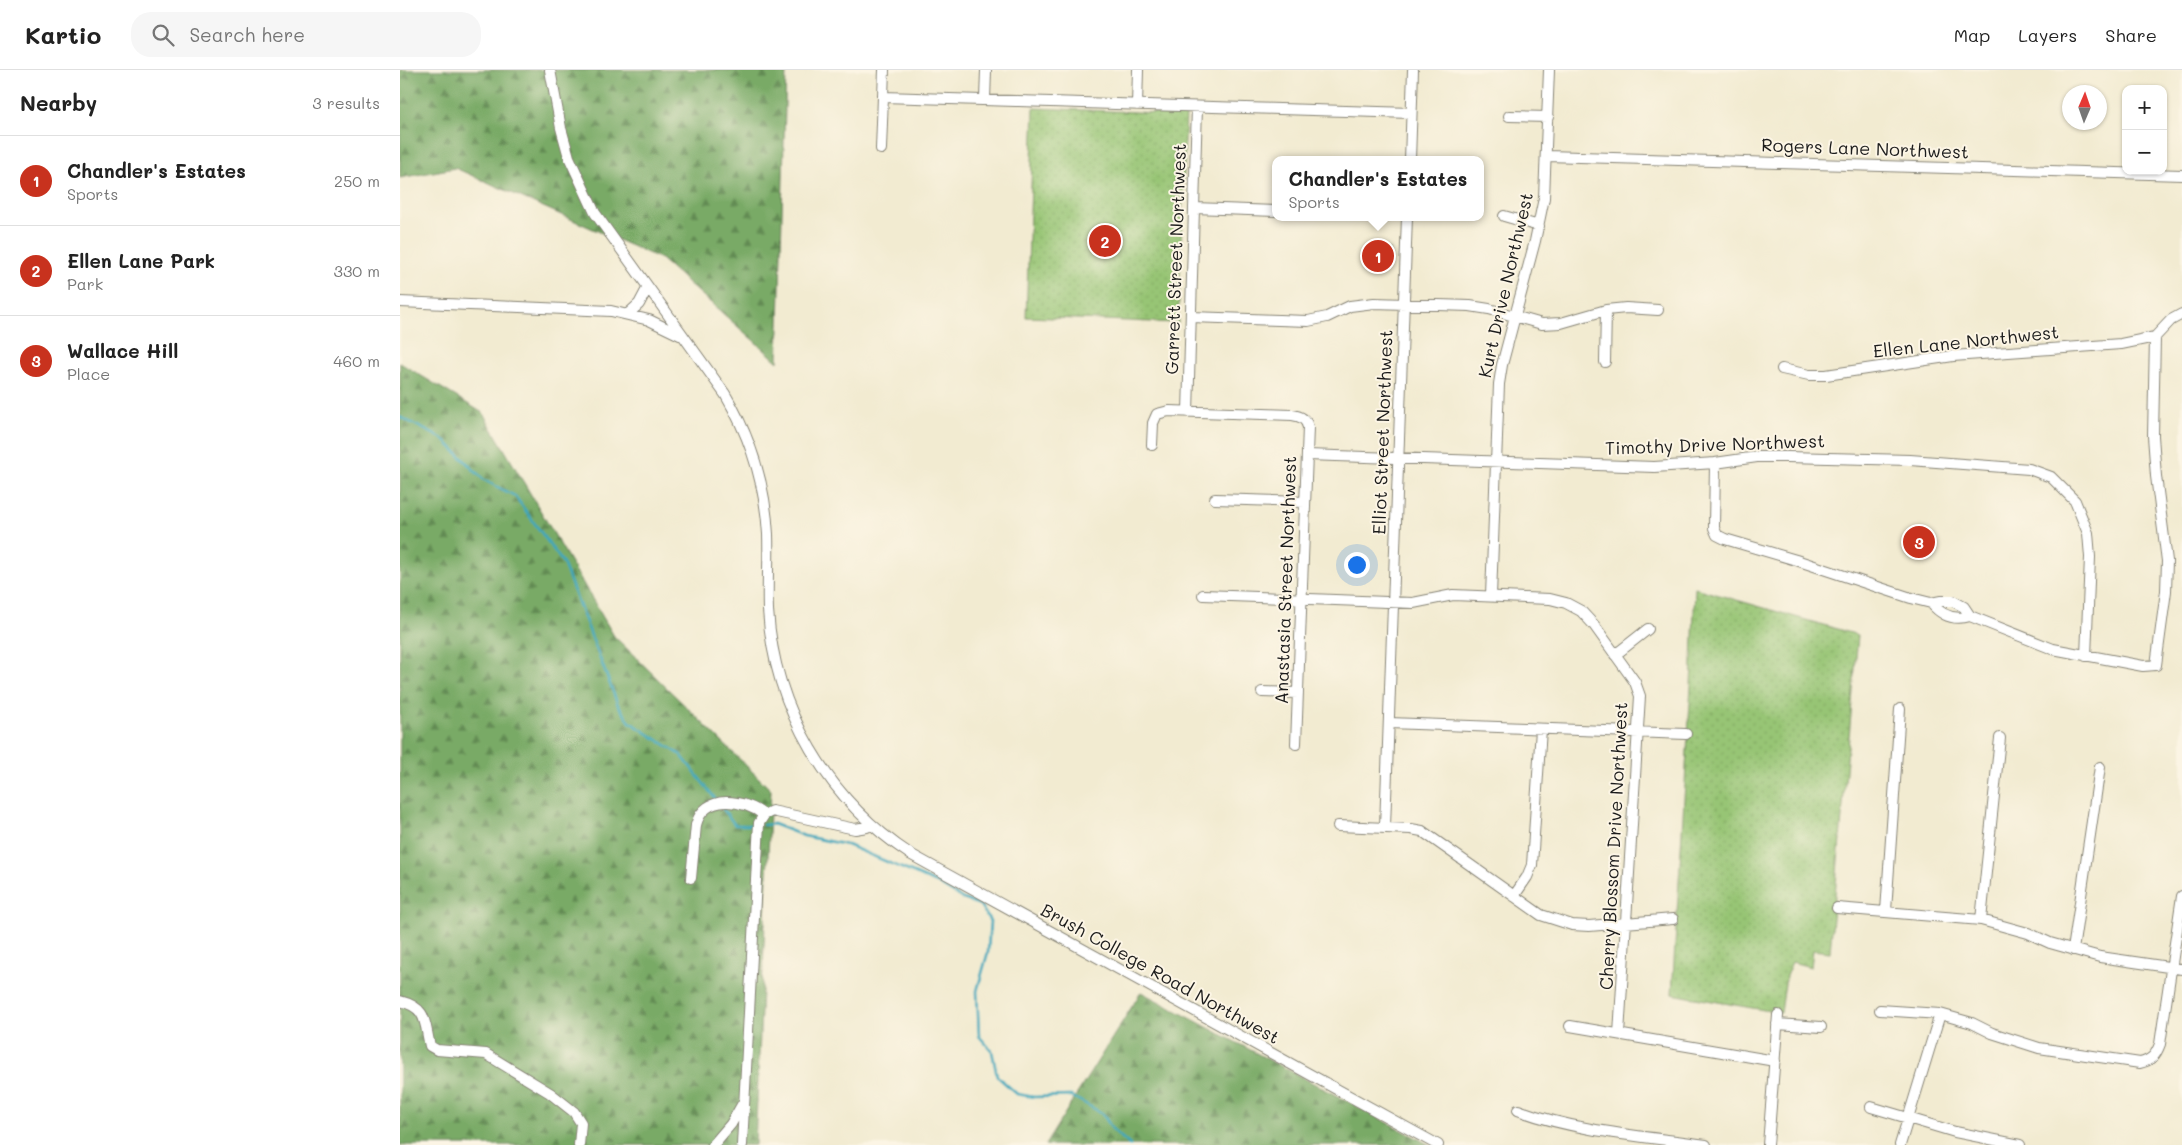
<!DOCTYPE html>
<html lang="en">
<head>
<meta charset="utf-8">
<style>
  :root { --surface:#fff; --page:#f6f6f6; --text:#222; --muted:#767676; --line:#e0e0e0; --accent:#c8321e }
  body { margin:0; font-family:Mali,sans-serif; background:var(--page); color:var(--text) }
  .controls { position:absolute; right:15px; top:15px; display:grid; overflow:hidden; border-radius:10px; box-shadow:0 1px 4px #0004 }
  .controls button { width:45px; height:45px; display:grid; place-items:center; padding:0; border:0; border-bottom:1px solid var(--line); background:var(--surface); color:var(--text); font:25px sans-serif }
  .compass { position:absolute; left:1662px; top:15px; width:45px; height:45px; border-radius:50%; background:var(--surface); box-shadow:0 1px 4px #0004; rotate:2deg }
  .you { position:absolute; left:956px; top:494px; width:18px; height:18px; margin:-12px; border:4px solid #fff; border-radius:50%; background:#1a73e8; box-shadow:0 0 0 8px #1a73e833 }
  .badge { display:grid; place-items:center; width:32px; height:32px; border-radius:50%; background:var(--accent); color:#fff; font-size:16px; font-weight:700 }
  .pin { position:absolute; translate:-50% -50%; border:2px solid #fff; box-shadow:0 1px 5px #0006 }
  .popup { position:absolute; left:872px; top:86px; width:212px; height:65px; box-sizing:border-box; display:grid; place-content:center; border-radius:10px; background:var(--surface); filter:drop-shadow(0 1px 4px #0005); font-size:16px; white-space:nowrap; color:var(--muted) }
  .popup b { font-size:19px; color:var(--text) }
  .popup::after { content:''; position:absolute; left:50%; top:100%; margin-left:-10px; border:10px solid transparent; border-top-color:var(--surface) }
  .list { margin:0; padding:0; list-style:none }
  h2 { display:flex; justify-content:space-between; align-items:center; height:65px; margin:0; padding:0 20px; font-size:21px }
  h2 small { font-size:16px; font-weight:400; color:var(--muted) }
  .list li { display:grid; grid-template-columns:32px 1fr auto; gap:15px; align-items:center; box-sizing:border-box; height:90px; padding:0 20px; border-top:1px solid var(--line) }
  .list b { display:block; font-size:19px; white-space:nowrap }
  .list p { margin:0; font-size:16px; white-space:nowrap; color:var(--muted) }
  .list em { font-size:16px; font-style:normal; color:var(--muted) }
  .icon { flex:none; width:28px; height:28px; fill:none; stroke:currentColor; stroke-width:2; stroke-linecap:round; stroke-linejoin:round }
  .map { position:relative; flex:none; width:1782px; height:1075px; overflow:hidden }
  header { display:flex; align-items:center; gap:30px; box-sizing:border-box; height:70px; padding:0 25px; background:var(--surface); border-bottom:1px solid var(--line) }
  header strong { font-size:24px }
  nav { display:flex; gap:28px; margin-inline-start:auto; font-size:18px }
  .search { width:350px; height:45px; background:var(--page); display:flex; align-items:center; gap:12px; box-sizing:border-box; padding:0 18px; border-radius:20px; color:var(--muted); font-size:19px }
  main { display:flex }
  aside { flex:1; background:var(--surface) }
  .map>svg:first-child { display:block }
  .green { fill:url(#green-dots); stroke:#5a7048 }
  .forest { fill:url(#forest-firs); stroke:#4a6341 }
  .pitch { fill:#97c574; stroke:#5a7048 }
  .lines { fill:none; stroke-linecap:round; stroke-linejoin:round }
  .stream { stroke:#3ea8be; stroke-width:2.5 }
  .minor-casing { stroke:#878476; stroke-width:12 }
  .minor { stroke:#fff; stroke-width:10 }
  .labels { text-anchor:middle; stroke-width:4; stroke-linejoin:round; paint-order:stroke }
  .street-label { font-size:18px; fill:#1c1c1c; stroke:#fcf5e5 }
</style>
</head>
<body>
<header>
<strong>Kartio</strong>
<div class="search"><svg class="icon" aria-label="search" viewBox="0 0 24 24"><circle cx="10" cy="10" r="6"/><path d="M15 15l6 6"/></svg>Search here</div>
<nav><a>Map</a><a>Layers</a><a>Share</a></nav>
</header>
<main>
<aside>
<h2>Nearby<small>3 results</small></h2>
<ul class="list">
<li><span class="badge">1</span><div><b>Chandler's Estates</b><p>Sports</p></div><em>250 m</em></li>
<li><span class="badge">2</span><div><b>Ellen Lane Park</b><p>Park</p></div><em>330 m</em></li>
<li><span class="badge">3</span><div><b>Wallace Hill</b><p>Place</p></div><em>460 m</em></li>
</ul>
</aside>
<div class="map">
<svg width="1782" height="1075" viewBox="0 0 1782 1075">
  <defs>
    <pattern id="green-dots" width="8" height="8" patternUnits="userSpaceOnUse" patternTransform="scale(1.25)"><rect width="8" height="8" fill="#97c574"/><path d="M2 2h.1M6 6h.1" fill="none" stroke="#82a964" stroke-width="1.8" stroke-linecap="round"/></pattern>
    <pattern id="forest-firs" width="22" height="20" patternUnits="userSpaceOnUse" patternTransform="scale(1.25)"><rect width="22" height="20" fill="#79aa66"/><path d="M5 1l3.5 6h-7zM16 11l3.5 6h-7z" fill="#628a53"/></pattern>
  </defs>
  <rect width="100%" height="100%" fill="#fcf5e5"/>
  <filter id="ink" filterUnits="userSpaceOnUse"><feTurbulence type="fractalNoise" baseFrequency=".02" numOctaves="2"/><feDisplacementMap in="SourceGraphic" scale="10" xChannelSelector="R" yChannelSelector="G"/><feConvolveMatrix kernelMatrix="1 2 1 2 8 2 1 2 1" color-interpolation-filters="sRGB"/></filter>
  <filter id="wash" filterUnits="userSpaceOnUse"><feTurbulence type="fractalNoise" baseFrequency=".0096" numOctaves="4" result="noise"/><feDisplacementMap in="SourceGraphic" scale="20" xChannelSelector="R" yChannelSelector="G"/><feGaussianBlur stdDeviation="1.12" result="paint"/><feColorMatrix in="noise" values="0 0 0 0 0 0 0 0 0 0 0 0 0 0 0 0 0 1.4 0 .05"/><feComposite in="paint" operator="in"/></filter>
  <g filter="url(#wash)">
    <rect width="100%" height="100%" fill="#f2ebd1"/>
    <path class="green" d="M 634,38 L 786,44 L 778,253 L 626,247 Z
      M 1295,518 L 1458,565 L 1430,882 L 1413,880 L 1411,897 L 1392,892 L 1386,906 L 1381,943 L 1272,924 L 1291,616 Z"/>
    <path class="forest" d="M 0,0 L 386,0 L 378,292 L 261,189 L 55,98 L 0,108 Z
      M 0,293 L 83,343 L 214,566 L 371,720 L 355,1075 L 0,1075 Z
      M 741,922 L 1030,1075 L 645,1075 Z"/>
    <path class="pitch" d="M 967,179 L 989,180 L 989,194 L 967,193 Z"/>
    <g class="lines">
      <path class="stream" d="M 0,347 L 43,369 L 84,410 L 115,426 L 163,493 L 218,635 L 230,652 L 281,685 L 317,731
        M 320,735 L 335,755 L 355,755
        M 363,755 L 373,754 L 404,766 L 447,775 L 537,813 L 563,829 L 580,835 L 590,851 L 588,882 L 577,921 L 579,966 L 592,981 L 597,1006 L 617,1024 L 634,1027 L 671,1026 L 702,1043 L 713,1060 L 730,1075"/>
    </g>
  </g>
  <g filter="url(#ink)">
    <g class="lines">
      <g class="minor-casing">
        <path id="minor" d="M 150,0 L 161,58 L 169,87 L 195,143 L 325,324 C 351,368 365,413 368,464 C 369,489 367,515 368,540 C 374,639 428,730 510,784 L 1038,1075
          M 483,27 L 1011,43
          M 585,30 L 586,0
          M 737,35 L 738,0
          M 1109,46 L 1148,47
          M 481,79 L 484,0
          M 1147,86 L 1782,105
          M 1010,90 L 1013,0
          M 794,138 L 876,141
          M 1104,146 L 1139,156
          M 0,232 L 211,241 L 249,250 L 280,265
          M 228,244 L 239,234 L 248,217
          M 791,247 L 908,251 L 927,247 L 950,236 L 974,233 L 1070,236 L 1089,239 L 1142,254 L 1161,253 L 1206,240 L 1226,238 L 1258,240
          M 1205,292 L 1206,240
          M 1382,299 L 1409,305 L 1426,305 L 1553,286 L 1721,274 L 1755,267
          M 788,342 L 797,37
          M 752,375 L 753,353 L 757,344 L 769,341 L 892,345 C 901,346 906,349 908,357 L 896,674
          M 907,385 L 1254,397 L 1315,393 L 1357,387 L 1387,387 L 1510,390 L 1629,399 L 1651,407 L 1675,431 L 1688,463 L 1690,487 L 1686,586
          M 1315,393 L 1314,458 L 1317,465 L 1325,469 L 1396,490 L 1511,528 L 1531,533 L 1541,531 L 1553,531 L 1564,537 L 1570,546 L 1653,579 L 1743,596 L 1756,595 L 1766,521 L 1767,491 L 1756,406 L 1753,366 L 1755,267 L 1771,250 L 1782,244
          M 815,429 L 905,432
          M 803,525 L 1013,533 L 1053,525 L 1150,529 L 1166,533 L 1181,541 L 1194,555 L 1235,612 L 1240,626 L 1219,964
          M 1091,526 L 1099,314 L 1102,295 L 1135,171 L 1144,128 L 1149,0
          M 1531,533 C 1541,545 1554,551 1570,546
          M 1215,585 L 1248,559
          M 862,622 L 898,623
          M 989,653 L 1286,664
          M 938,756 L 1011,759 L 1022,761 L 1141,845 L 1172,855 L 1189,856 L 1273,849
          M 985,757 L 1007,147
          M 291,808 L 296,755 C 304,723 344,729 364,745
          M 1114,826 L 1127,807 L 1132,795 L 1141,659
          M 1437,838 L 1581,850 L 1628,863 L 1650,873 L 1700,887 L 1782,899
          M 1486,841 L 1500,639
          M 1581,850 L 1600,668
          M 1673,880 L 1700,697
          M 0,931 C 28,938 24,952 30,976 L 37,980 L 86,984 L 150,1023 L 174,1042 L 181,1053 L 179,1075
          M 1480,940 L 1540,944 L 1572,953 L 1592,963 L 1639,978 L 1740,993 C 1752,990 1756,985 1760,974 L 1782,826
          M 1377,954 L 1421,957
          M 1170,956 L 1375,991
          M 1471,1037 L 1555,1062 L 1620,1075
          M 1118,1040 C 1178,1062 1242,1066 1306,1075
          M 313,1075 L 331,1054 L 343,1033
          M 342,1075 L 359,753 L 364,745 L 372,741 L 455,759 L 467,757 L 471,754
          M 1368,1075 L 1378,945
          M 1500,1075 L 1540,944"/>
      </g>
      <use href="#minor" class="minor"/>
    </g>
  </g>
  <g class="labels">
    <g class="street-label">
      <text transform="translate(1465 79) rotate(2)" y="6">Rogers Lane Northwest</text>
      <text transform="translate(776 189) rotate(-88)" y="6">Garrett Street Northwest</text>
      <text transform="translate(1106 215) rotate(-77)" y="6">Kurt Drive Northwest</text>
      <text transform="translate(1566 272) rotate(-6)" y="6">Ellen Lane Northwest</text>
      <text transform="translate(983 362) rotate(-88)" y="6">Elliot Street Northwest</text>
      <text transform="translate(1315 375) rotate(-2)" y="6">Timothy Drive Northwest</text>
      <text transform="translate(886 510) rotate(-88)" y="6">Anastasia Street Northwest</text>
      <text transform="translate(1214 776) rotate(-87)" y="6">Cherry Blossom Drive Northwest</text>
      <text transform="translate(760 904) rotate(29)" y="6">Brush College Road Northwest</text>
    </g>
  </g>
</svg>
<div class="controls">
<button>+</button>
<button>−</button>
</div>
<svg class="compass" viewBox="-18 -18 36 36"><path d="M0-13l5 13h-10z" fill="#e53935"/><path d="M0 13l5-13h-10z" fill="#767676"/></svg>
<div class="you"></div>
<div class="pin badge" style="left:978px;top:186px">1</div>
<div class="popup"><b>Chandler's Estates</b>Sports</div>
<div class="pin badge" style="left:705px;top:171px">2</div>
<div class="pin badge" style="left:1519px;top:472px">3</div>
</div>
</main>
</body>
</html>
